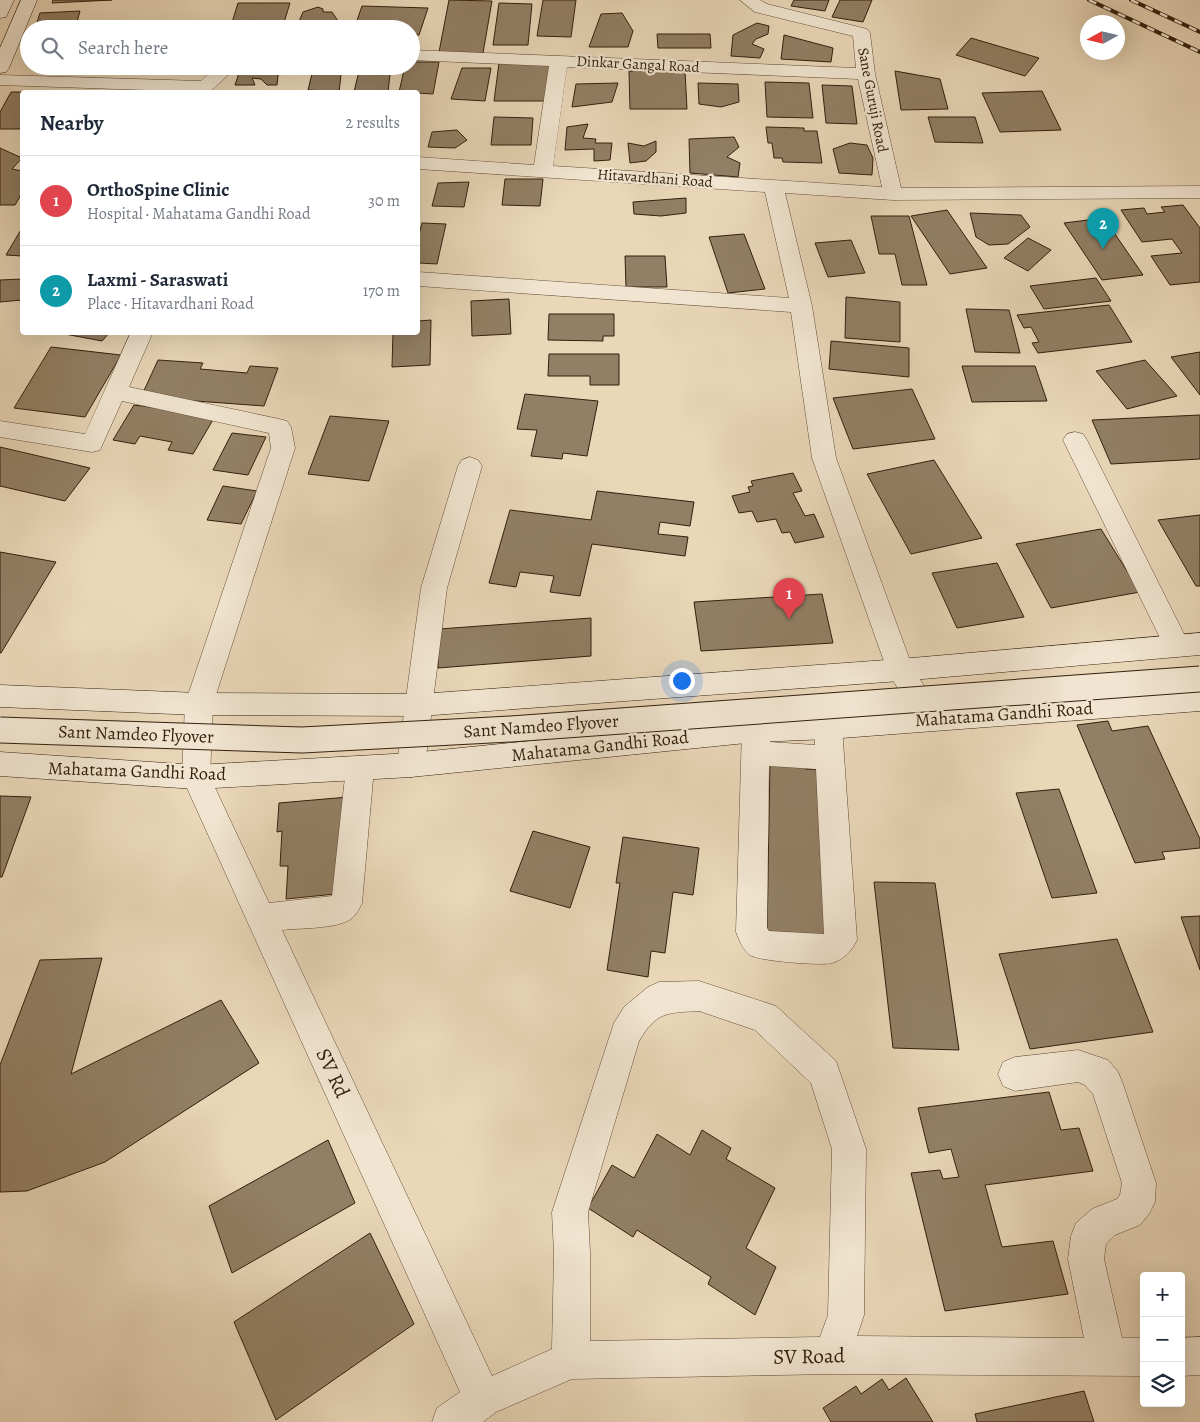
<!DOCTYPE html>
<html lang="en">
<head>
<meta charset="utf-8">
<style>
  :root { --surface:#fff; --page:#f6f6f7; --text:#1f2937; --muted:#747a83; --line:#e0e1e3; --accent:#7c3aed }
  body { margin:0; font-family:Alegreya,serif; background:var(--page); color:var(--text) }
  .controls { position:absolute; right:15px; bottom:15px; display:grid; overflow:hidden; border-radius:5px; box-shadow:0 5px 20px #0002 }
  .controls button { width:45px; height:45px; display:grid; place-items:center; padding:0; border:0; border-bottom:1px solid var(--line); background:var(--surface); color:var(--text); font:25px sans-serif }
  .compass { position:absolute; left:1080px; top:15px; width:45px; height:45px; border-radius:50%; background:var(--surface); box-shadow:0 5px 20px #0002; rotate:262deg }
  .you { position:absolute; left:681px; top:680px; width:18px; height:18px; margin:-12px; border:4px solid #fff; border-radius:50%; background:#1a73e8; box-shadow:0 0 0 8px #1a73e833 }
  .badge { display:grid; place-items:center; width:32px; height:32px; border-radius:50%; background:var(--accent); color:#fff; font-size:16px; font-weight:700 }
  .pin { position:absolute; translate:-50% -41px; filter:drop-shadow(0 1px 2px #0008) }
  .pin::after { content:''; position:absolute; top:26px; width:18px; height:15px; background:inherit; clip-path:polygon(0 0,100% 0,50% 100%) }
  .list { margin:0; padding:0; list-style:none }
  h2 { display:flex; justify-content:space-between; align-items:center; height:65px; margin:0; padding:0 20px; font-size:21px }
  h2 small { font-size:16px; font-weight:400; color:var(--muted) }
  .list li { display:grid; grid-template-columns:32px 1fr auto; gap:15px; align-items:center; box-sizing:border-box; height:90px; padding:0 20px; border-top:1px solid var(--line) }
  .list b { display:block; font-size:19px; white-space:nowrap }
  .list p { margin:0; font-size:16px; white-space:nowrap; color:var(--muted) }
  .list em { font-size:16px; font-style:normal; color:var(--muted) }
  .icon { flex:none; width:28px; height:28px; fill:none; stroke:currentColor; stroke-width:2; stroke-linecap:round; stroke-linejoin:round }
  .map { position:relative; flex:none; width:1200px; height:1422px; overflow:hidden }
  .search { position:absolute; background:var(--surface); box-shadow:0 5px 20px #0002; left:20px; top:20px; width:400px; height:55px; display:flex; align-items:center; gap:12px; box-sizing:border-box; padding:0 18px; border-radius:28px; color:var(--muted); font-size:19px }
  .panel { position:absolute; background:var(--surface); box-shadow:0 5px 20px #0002; left:20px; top:90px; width:400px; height:245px; border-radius:5px }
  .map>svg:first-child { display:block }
  .building { fill:#927f65; stroke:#331f0c }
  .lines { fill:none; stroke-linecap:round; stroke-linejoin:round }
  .street-casing { stroke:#604d37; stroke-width:1 }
  .secondary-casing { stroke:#331f0c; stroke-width:1 }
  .street { fill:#f1e5d1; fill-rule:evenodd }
  .secondary { fill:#f1e5d1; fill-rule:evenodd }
  .rail-casing { stroke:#331f0c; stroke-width:4 }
  .rail { stroke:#f1e5d1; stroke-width:2.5; stroke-dasharray:8; stroke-linecap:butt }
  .secondary-bridge-casing { stroke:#331f0c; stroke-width:27; stroke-linecap:butt }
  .secondary-bridge { stroke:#f1e5d1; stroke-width:25 }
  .labels { text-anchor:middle; stroke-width:4.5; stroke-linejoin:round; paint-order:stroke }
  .far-street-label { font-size:15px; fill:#331f0c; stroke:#f1e5d1 }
  .street-label { font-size:18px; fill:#331f0c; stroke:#f1e5d1 }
  .near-street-label { font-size:21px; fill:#331f0c; stroke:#f1e5d1 }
</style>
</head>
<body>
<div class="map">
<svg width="1200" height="1422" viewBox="0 0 1200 1422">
  <rect width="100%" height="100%" fill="#e9d7b8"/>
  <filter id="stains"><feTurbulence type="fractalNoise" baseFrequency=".004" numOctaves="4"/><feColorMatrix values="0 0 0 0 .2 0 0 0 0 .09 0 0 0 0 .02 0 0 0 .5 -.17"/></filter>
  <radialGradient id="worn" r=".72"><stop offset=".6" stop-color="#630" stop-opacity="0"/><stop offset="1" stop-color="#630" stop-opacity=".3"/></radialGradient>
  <path class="building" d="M 53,0 L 112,0 L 52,3 Z
    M 449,0 L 492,1 L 483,53 L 439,52 Z
    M 543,0 L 576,0 L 571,37 L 537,36 Z
    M 794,0 L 829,0 L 825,11 L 791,6 Z
    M 840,0 L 872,0 L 863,22 L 832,17 Z
    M 238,3 L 290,3 L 282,29 L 230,29 Z
    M 499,3 L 532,4 L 528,45 L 493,45 Z
    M 362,6 L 428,8 L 419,35 L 411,35 L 411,29 L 354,29 Z
    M 318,7 L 323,9 L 323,12 L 332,12 L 338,21 L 329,29 L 296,29 L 303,12 Z
    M 80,11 L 75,29 L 35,29 L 40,13 Z
    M 622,13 L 633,31 L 628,47 L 589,47 L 601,14 Z
    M 164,21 L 220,21 L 217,29 L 161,29 Z
    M 757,23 L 769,26 L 768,34 L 756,39 L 752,44 L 764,49 L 760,58 L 731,56 L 733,35 Z
    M 657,34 L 710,34 L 711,48 L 658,48 Z
    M 784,35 L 833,48 L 831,62 L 781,59 Z
    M 971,38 L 1039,58 L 1025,76 L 956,55 Z
    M 411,62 L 439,62 L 433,94 L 399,92 L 405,66 L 411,66 Z
    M 499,63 L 554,63 L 551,101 L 494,101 Z
    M 70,66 L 136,66 L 69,70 Z
    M 279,66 L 277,85 L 267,85 L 261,79 L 252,78 L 255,85 L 235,85 L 241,67 Z
    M 314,66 L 342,66 L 339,92 L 308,90 Z
    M 391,66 L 388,92 L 354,92 L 360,67 Z
    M 462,68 L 491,68 L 485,101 L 451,99 Z
    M 629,71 L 685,71 L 687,109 L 630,109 Z
    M 895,71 L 940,79 L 948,109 L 901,110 Z
    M 765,82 L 809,83 L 813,118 L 767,117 Z
    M 618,83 L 612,102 L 572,107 L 576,84 Z
    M 698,83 L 738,84 L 739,102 L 721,107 L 699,104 Z
    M 822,85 L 852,86 L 857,124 L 826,123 Z
    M 1042,91 L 1061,130 L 1000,132 L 982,93 Z
    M 11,92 L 54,92 L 22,92 L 22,129 L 0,129 L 0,112 Z
    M 494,117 L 533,118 L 531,145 L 491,145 Z
    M 928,117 L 975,117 L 983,143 L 935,142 Z
    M 588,124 L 583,138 L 596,139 L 595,143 L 612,143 L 610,160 L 594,161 L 594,149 L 565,150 L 567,127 Z
    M 766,127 L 804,128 L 804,131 L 817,131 L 822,163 L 783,162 L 782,158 L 774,158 L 772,143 L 768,143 Z
    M 457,130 L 467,140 L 455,148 L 428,147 L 432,132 Z
    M 734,137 L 739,147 L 727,157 L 740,163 L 738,177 L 690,173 L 689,139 Z
    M 656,141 L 656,152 L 646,161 L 630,163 L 628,143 L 644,146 Z
    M 850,143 L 867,145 L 873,158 L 872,175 L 839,173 L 833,149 Z
    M 0,148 L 22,158 L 12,169 L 22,171 L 22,193 L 15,205 L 0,205 Z
    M 505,179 L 543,179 L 540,206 L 502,205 Z
    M 469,182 L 464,207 L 432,206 L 438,183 Z
    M 686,198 L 686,213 L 661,216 L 634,214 L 633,202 Z
    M 1183,205 L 1200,228 L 1200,282 L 1170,285 L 1151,256 L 1182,253 L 1172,239 L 1142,242 L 1121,210 L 1144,208 L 1147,214 L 1165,212 L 1161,207 Z
    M 947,210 L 987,268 L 950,274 L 911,216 Z
    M 970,213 L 1021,215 L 1030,227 L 1008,244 L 989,245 L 976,237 Z
    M 871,216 L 909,216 L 927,285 L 902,285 L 895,254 L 879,254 Z
    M 1104,218 L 1143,275 L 1102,280 L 1064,223 Z
    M 422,223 L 446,224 L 437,264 L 418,263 L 418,238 Z
    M 22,228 L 22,256 L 6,255 Z
    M 744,234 L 765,289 L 728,293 L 709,237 Z
    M 1028,238 L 1051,250 L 1028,271 L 1004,258 Z
    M 851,240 L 865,273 L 828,277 L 815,243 Z
    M 625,256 L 665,256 L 667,287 L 626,287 Z
    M 1096,278 L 1111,301 L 1044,309 L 1030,286 Z
    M 22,279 L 22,300 L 0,302 L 0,280 Z
    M 846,297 L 900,302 L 900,342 L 845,338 Z
    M 509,299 L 511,334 L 472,336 L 471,301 Z
    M 1109,305 L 1132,342 L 1038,353 L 1032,343 L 1039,342 L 1031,327 L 1024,328 L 1017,315 Z
    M 966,309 L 1009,310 L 1020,353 L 975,352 Z
    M 549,314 L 614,314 L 614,336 L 603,336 L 603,341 L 548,340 Z
    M 431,320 L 430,365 L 392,367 L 393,332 L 418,332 L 418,321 Z
    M 54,332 L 110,332 L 102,341 Z
    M 831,341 L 909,348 L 909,377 L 829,369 Z
    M 51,347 L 121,355 L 85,417 L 14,408 Z
    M 1200,352 L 1200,395 L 1171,357 Z
    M 549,354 L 619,354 L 619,385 L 590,385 L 590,376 L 548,376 Z
    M 158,360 L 203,363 L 200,369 L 247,373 L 250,366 L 278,368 L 264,406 L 141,397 Z
    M 1145,360 L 1177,396 L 1127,409 L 1096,371 Z
    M 962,366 L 1035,366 L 1047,401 L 972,402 Z
    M 912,389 L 935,439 L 853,449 L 833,398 Z
    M 525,394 L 598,401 L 587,456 L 563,453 L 562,459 L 531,456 L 537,430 L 517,429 Z
    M 134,405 L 157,408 L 214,418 L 193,454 L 168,450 L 172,442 L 140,436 L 135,444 L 113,440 Z
    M 1200,415 L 1200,459 L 1111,464 L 1092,420 Z
    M 330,416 L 389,421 L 369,481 L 308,474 Z
    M 232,433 L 266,437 L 248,475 L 213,470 Z
    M 0,447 L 90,468 L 65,501 L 0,486 Z
    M 934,460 L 982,538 L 911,554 L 867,474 Z
    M 793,473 L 802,491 L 793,493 L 805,516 L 814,514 L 824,537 L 795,543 L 790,532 L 782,533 L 776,519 L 757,522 L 752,511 L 739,513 L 732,496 L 750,492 L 748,487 L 753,486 L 751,481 Z
    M 223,486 L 257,491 L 241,524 L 207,520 Z
    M 597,491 L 694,502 L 690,526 L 660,522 L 658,534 L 688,537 L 685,556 L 592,544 L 580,596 L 550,592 L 554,576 L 520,572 L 516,587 L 489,583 L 510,510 L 591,520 Z
    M 1200,515 L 1200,586 L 1196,586 L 1158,520 Z
    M 1101,529 L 1140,592 L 1051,608 L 1016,544 Z
    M 0,552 L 56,562 L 1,653 L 0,653 Z
    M 997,563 L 1024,617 L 957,628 L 932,573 Z
    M 822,594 L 833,643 L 701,651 L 694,602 Z
    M 591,618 L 591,656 L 438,668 L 439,629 Z
    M 1108,721 L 1112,731 L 1148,726 L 1200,839 L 1200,848 L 1162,852 L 1165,859 L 1135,863 L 1077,725 Z
    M 770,761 L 806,763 L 805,769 L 824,770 L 831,938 L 767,936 Z
    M 1059,789 L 1097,893 L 1052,898 L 1016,793 Z
    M 0,796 L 31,797 L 2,877 L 0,877 Z
    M 348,797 L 345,893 L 286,899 L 288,866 L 280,866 L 282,831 L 277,832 L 279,803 Z
    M 533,831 L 590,847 L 570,908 L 510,891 Z
    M 623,837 L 699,848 L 693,895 L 673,892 L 665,953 L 651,951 L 648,977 L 607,970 L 620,883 L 616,883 Z
    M 874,882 L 935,883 L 959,1050 L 893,1048 Z
    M 1200,916 L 1200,970 L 1181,917 Z
    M 1117,939 L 1153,1032 L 1030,1049 L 999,954 Z
    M 102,958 L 71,1074 L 221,1000 L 259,1063 L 105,1162 L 27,1191 L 0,1192 L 0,1065 L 40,960 Z
    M 1049,1092 L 1061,1130 L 1079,1128 L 1093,1171 L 985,1185 L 1002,1247 L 1053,1241 L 1068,1294 L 945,1311 L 911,1173 L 940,1170 L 943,1179 L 959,1177 L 951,1149 L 929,1153 L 918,1108 Z
    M 702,1130 L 731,1148 L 726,1159 L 775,1188 L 746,1248 L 776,1267 L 755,1315 L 708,1284 L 711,1277 L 637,1230 L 633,1237 L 588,1208 L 612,1165 L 634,1178 L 657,1134 L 690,1155 Z
    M 328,1140 L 355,1203 L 232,1273 L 209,1206 Z
    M 370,1233 L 414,1324 L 276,1420 L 234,1322 Z
    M 906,1378 L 933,1422 L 831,1422 L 823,1408 L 856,1386 L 861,1394 L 882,1379 L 889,1390 Z
    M 1084,1391 L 1094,1422 L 977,1422 L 975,1414 Z"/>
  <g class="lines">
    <g class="street-casing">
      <path id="street" d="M 740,0 L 760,0 L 767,4 L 867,29 L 870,33 L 875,74 L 901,188 L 1200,186 L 1200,198 L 893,200 L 785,193 L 812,306 L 836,458 L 912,666 L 944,719 L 940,727 L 930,731 L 920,727 L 887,670 L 812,458 L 791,312 L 418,286 L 418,272 L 789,298 L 765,192 L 418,169 L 418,157 L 534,165 L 549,66 L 411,60 L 411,50 L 856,68 L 853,36 L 755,12 ZM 567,67 L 858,79 L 882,187 L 553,166 Z
        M 217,66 L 237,66 L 211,91 L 205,92 L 0,85 L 0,75 L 201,81 Z
        M 131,332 L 153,332 L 129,387 L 279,419 L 287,421 L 291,427 L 295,448 L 213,704 L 210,777 L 269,903 L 332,896 L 346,768 L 350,759 L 360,756 L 370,759 L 374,768 L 362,903 C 359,909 357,914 351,919 C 337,929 300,928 282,930 L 492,1376 L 552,1349 L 554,1253 L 552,1212 L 614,1023 L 624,1007 L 648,987 L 659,982 L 699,981 L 776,1006 L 836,1061 L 866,1149 L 864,1315 L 857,1336 L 1084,1338 L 1068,1259 L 1071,1236 L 1076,1223 L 1092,1209 L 1117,1199 L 1120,1195 L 1122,1183 L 1093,1094 L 1085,1085 L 1078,1082 L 1015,1091 L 1003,1086 L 998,1074 L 1003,1062 L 1015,1057 L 1078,1050 L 1108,1060 L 1118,1072 L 1123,1084 L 1156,1183 L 1155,1202 L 1149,1214 L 1140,1225 L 1115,1235 L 1106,1244 L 1104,1259 L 1122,1338 L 1144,1338 L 1144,1376 L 832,1374 L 572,1379 L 496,1412 L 483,1422 L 432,1422 L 437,1408 L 460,1392 L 182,777 L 185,704 L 271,448 L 269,433 L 122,401 L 100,450 L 92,452 L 0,437 L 0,421 L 85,434 ZM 699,1011 L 755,1030 L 811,1083 L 832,1149 L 828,1315 L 820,1337 L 590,1341 L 590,1253 L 588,1212 L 639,1041 C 657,1011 667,1013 699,1011 Z
        M 1075,432 L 1083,434 L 1087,440 L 1190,646 L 1186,654 L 1177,657 L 1168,654 L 1164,646 L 1063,440 L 1067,434 Z
        M 470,457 L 478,460 L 482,466 L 447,588 L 425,765 L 421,774 L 411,777 L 401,774 L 397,765 L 421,588 L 458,466 L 462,460 Z
        M 828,715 L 838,719 L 842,727 L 857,940 C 851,952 844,959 832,963 C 823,966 757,961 750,955 C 743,950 739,940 736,932 L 742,730 L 746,722 L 756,718 L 766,722 L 770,730 L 770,742 L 815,745 L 814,727 L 818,719 ZM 769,766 L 816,769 L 824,934 L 769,931 L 767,928 Z
        M 1200,1337 L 1200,1375 L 1181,1376 L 1181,1338 Z"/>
    </g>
    <g class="secondary-casing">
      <path id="secondary" d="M 0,0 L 14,0 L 6,17 L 0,18 Z
        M 21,0 L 37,0 L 9,68 L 6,72 L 0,73 L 0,48 Z
        M 1200,633 L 1200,655 L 900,681 L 420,716 L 199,715 L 0,707 L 0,685 L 199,693 L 420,694 L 900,659 Z
        M 1200,689 L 1200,711 L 828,739 L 756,742 L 411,777 L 196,789 L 0,776 L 0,752 L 196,765 L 411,753 L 756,718 L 828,715 Z"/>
    </g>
    <use href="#street" class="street"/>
    <use href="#secondary" class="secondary"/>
    <g class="rail-casing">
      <path id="rail" d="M 1089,0 L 1200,52
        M 1131,0 L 1200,32"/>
    </g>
    <use href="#rail" class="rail"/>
    <g class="secondary-bridge-casing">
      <path id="secondary-bridge" d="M 0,730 L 302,740 L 511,729 L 1200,679"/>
    </g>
    <use href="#secondary-bridge" class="secondary-bridge"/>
  </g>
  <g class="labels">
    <g class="far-street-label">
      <text transform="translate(638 64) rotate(3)" y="5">Dinkar Gangal Road</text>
      <text transform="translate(873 100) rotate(79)" y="5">Sane Guruji Road</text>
      <text transform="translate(655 178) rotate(4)" y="5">Hitavardhani Road</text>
    </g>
    <g class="street-label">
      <text transform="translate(1004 714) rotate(-4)" y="6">Mahatama Gandhi Road</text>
      <text transform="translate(541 726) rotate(-4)" y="6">Sant Namdeo Flyover</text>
      <text transform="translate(136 734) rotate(2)" y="6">Sant Namdeo Flyover</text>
      <text transform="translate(600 746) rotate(-6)" y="6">Mahatama Gandhi Road</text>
      <text transform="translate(137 771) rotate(2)" y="6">Mahatama Gandhi Road</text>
    </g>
    <g class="near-street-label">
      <text transform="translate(333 1073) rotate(65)" y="7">SV Rd</text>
      <text transform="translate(809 1356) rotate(-1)" y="7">SV Road</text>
    </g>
  </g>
  <rect width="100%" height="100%" filter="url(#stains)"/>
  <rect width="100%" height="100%" fill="url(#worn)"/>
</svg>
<div class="controls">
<button>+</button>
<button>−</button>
<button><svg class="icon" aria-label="layers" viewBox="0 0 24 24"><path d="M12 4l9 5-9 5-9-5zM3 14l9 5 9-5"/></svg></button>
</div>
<svg class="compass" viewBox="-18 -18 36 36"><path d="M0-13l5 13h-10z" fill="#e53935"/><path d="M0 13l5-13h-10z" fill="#747a83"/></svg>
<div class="you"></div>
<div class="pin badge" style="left:789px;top:619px;background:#e0444e">1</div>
<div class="pin badge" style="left:1103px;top:249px;background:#0f9aa8">2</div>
<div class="search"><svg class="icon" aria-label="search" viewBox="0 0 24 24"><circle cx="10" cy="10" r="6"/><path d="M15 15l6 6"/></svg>Search here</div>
<section class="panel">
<h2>Nearby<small>2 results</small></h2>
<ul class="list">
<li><span class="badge" style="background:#e0444e">1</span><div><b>OrthoSpine Clinic</b><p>Hospital · Mahatama Gandhi Road</p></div><em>30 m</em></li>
<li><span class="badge" style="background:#0f9aa8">2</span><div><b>Laxmi - Saraswati</b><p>Place · Hitavardhani Road</p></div><em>170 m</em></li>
</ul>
</section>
</div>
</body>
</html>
